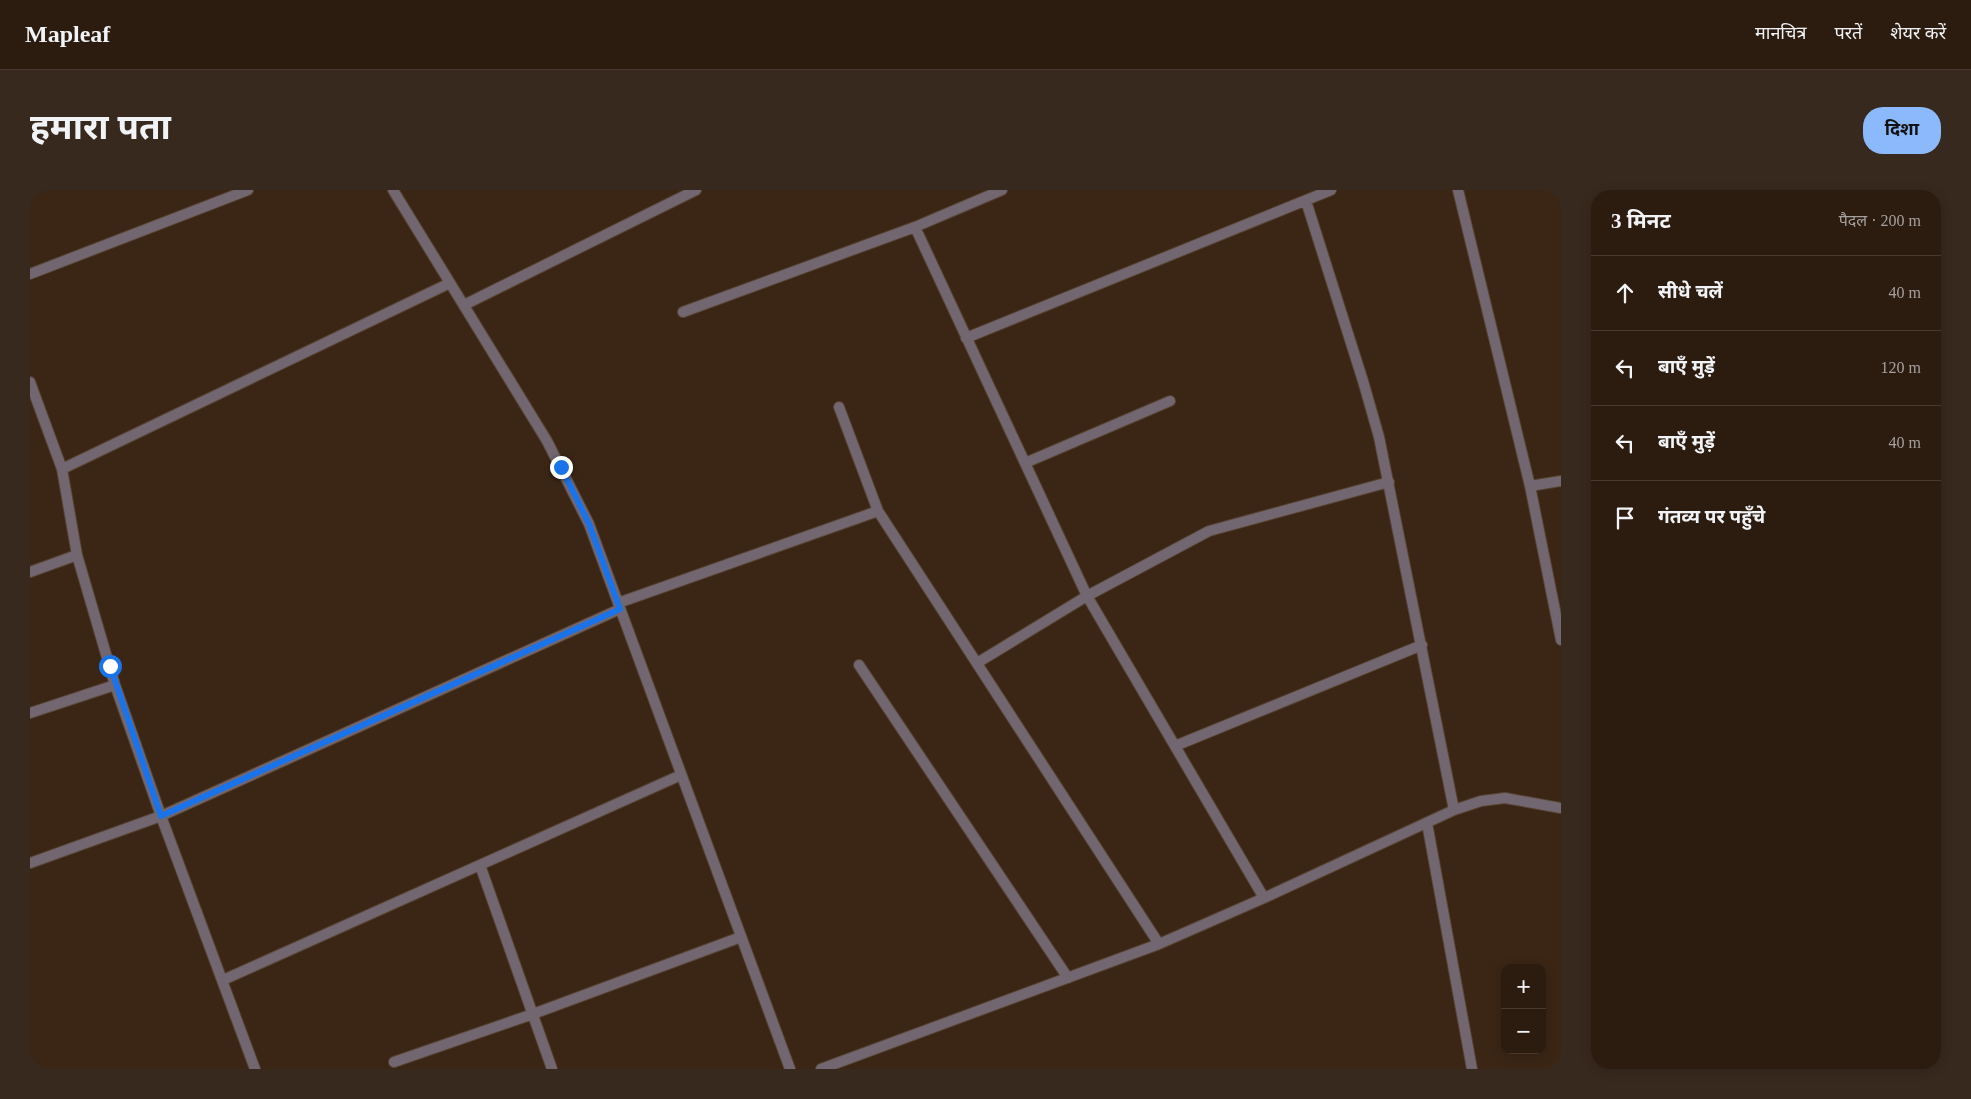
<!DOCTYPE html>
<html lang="hi">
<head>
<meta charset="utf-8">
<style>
  :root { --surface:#2c1c10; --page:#38291e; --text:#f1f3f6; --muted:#a6a19f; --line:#483a30; --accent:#8cb9fc }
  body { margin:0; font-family:"Times New Roman","Noto Sans Devanagari",serif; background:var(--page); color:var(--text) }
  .controls { position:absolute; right:15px; bottom:15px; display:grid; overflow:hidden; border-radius:10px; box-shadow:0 2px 12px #0003 }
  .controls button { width:45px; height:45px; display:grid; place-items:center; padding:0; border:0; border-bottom:1px solid var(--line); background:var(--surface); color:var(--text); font:25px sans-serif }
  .stop { position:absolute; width:15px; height:15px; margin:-11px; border:4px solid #1a73e8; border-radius:50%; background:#fff }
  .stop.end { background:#1a73e8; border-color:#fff; box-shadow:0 1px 5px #0008 }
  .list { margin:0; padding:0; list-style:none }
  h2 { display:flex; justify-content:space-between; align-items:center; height:65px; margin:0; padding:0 20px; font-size:21px }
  h2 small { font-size:16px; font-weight:400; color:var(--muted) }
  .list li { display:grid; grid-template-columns:32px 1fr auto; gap:15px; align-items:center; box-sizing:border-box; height:75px; padding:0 20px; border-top:1px solid var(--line) }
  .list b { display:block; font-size:19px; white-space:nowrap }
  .list em { font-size:16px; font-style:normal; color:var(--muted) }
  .icon { flex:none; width:28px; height:28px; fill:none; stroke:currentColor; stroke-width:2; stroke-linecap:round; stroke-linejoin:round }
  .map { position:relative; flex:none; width:1531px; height:879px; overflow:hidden; border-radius:20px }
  header { display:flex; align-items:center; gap:30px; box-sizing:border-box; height:70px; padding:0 25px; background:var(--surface); border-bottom:1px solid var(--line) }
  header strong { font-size:24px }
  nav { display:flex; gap:28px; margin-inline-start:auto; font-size:18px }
  .intro { display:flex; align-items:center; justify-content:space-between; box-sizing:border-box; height:120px; padding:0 30px }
  h1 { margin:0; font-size:35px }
  .button { padding:12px 22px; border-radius:20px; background:var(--accent); color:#111; font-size:18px; font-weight:700 }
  main { display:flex; gap:30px; padding:0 30px }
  aside { flex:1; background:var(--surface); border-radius:20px; box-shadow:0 2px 12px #0003 }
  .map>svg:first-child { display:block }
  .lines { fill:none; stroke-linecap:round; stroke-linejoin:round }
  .street-casing { stroke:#574333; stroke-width:12 }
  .street { stroke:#726770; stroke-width:10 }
  .route { stroke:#1a73e8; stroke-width:6 }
</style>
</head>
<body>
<header>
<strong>Mapleaf</strong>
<nav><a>मानचित्र</a><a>परतें</a><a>शेयर करें</a></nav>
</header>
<div class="intro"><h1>हमारा पता</h1><a class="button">दिशा</a></div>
<main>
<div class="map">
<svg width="1531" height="879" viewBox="0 0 1531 879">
  <rect width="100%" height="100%" fill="#3b2615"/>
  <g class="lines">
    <g class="street-casing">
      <path id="street" d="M 363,0 L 517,251 L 559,334 L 760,879
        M 1428,0 L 1500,296 L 1531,450
        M 1276,11 L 1333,191 L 1349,247 L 1424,620
        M 885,37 L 1057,406 L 1234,708
        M 0,84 L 218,0
        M 434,115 L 666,0
        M 653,122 L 885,37 L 972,0
        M 936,148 L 1301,0
        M 0,192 L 32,279 L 47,365 L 85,495 L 131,626 L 225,879
        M 809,217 L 848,321 L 1129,754
        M 995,273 L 1140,211
        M 32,279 L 420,93
        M 1500,296 L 1531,291
        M 0,382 L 47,365
        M 588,413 L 848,321
        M 947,473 L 1057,406 L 1179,341 L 1359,292
        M 829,475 L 1038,788
        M 0,523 L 85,495
        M 1145,556 L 1392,455
        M 1397,633 L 1442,879
        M 0,673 L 131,626 L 590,419
        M 450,675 L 522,879
        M 193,790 L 651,585
        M 364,872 L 503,824 L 711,747
        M 791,879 L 1129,754 L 1234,708 L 1424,620 L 1451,611 L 1475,608 L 1531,618"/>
    </g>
    <use href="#street" class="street"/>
  </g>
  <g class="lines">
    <path class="route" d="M 80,476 L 131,626 L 590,419 L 559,334 L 531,277"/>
  </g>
</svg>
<div class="controls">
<button>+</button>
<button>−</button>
</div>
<div class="stop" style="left:80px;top:476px"></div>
<div class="stop end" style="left:531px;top:277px"></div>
</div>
<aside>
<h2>3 मिनट<small>पैदल · 200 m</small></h2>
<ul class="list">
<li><svg class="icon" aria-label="ahead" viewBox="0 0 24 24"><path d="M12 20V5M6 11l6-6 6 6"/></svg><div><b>सीधे चलें</b></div><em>40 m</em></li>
<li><svg class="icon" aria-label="left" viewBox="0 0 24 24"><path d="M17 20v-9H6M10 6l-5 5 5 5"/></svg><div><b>बाएँ मुड़ें</b></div><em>120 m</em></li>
<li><svg class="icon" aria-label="left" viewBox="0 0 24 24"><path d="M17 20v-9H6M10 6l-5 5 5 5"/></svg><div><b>बाएँ मुड़ें</b></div><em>40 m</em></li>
<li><svg class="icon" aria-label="arrive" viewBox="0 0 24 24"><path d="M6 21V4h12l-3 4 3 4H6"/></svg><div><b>गंतव्य पर पहुँचे</b></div></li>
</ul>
</aside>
</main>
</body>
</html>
